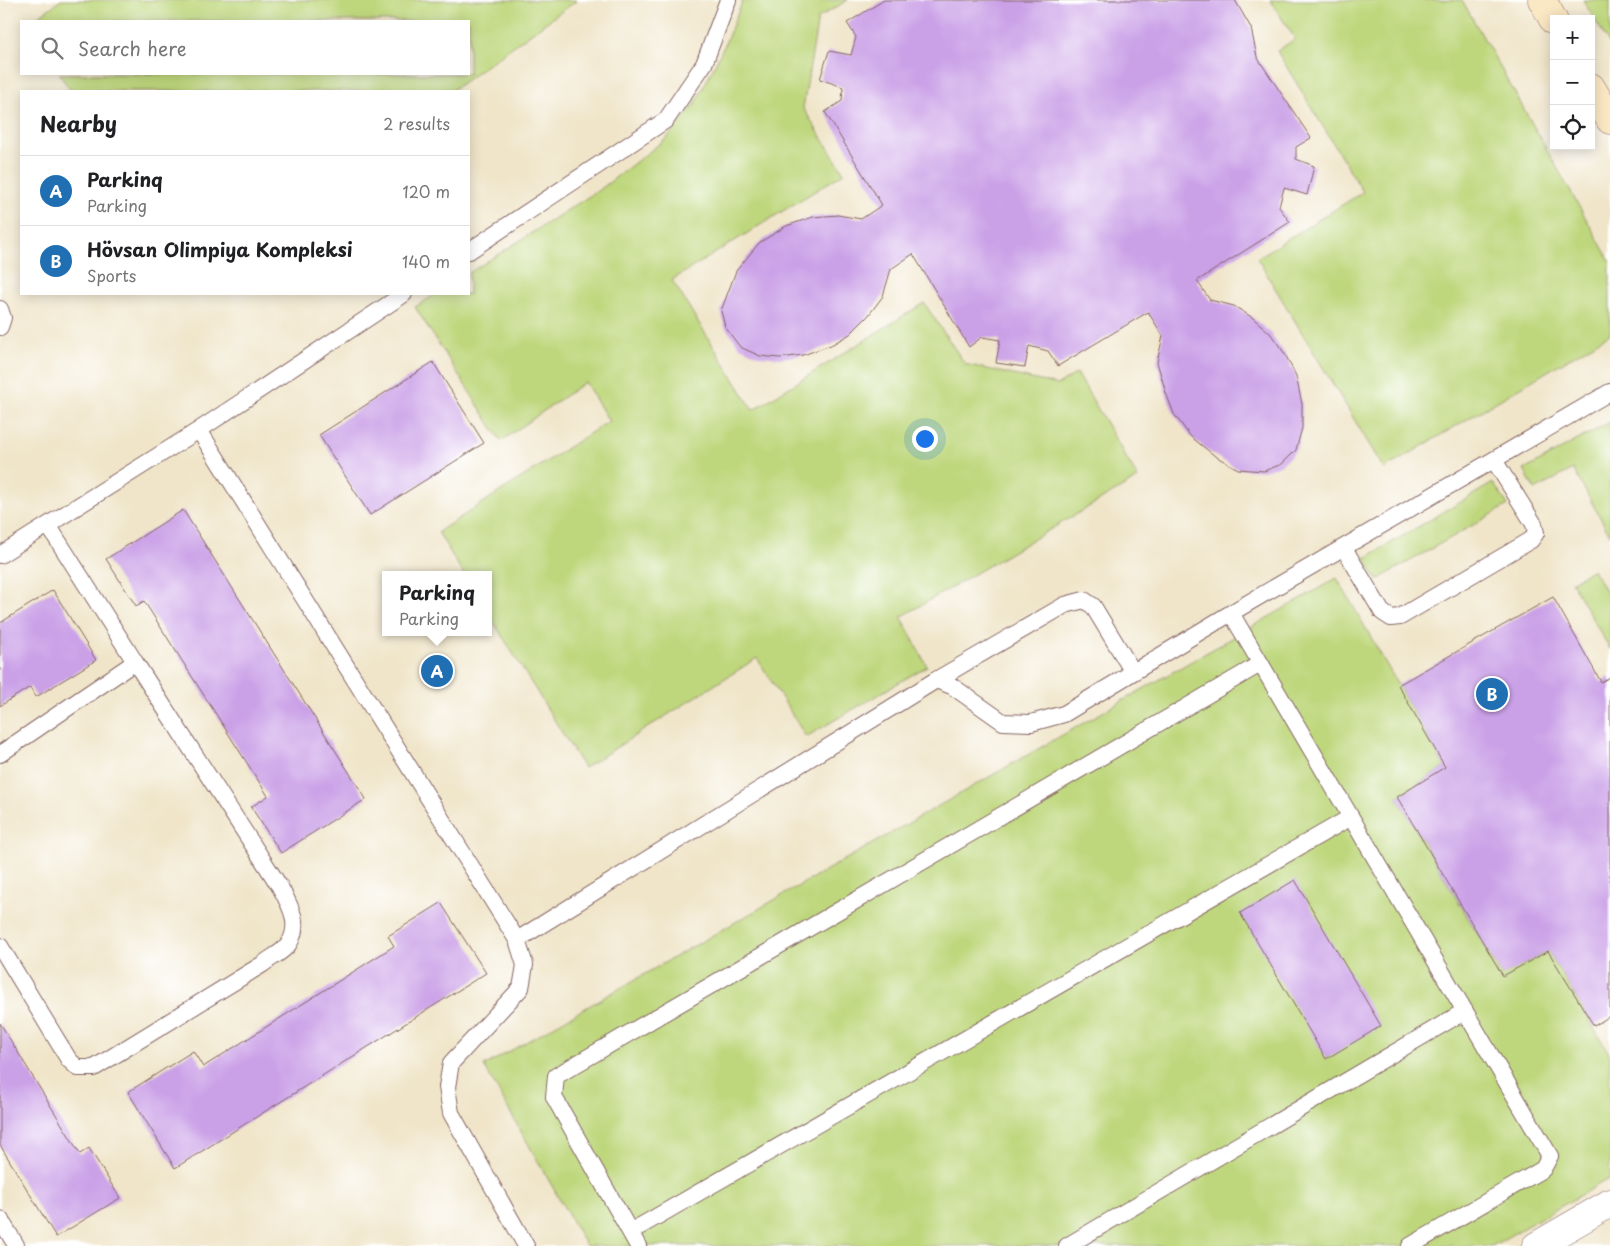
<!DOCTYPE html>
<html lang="en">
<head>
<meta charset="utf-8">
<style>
  :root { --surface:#fff; --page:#f6f6f6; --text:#202124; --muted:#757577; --line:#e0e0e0; --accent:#1f6fb2 }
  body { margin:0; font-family:"Playpen Sans",sans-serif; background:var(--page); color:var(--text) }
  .controls { position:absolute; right:15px; top:15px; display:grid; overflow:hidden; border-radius:0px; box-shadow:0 2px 12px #0003 }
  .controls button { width:45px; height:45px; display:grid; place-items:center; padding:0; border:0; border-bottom:1px solid var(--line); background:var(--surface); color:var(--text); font:25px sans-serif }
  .you { position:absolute; left:924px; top:438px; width:18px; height:18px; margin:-12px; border:4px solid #fff; border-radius:50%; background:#1a73e8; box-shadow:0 0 0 8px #1a73e833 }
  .badge { display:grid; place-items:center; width:32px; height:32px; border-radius:50%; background:var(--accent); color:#fff; font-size:16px; font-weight:700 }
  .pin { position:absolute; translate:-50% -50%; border:2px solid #fff; box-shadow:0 1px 5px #0006 }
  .popup { position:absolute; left:382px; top:571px; width:110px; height:65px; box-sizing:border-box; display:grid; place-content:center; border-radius:0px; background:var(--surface); filter:drop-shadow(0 1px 4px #0005); font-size:16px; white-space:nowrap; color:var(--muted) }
  .popup b { font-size:19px; color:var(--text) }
  .popup::after { content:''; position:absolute; left:50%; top:100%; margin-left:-10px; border:10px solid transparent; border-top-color:var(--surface) }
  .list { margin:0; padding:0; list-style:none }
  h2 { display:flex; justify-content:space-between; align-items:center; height:65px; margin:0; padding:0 20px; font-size:21px }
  h2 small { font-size:16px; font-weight:400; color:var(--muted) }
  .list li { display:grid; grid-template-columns:32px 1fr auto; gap:15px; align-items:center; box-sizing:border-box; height:70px; padding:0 20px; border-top:1px solid var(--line) }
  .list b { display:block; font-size:19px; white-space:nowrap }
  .list p { margin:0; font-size:16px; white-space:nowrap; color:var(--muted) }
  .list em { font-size:16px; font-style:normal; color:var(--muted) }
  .icon { flex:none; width:28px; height:28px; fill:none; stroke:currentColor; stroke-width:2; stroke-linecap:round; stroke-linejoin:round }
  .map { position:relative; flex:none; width:1610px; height:1246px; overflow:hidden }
  .search { position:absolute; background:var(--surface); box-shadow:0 2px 12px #0003; left:20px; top:20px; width:450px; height:55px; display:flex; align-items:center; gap:12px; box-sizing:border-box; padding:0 18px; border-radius:0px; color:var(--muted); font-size:19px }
  .panel { position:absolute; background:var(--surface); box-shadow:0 2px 12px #0003; left:20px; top:90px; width:450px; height:205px; border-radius:0px }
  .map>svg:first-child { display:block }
  .green { fill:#bed77b; stroke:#847b53 }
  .building { fill:#caa0e7 }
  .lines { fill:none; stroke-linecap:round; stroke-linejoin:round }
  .service-casing { stroke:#846462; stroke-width:18 }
  .minor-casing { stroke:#846462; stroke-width:29 }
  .secondary-casing { stroke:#846462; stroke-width:29 }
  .service { stroke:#fff; stroke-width:16 }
  .minor { stroke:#fff; stroke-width:28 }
  .secondary { stroke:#fae7c3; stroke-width:28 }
</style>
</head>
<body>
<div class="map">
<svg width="1610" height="1246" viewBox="0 0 1610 1246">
  <rect width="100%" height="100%" fill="#fff"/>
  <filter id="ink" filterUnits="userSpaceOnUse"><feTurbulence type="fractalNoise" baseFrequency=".02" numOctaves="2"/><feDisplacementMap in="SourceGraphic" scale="10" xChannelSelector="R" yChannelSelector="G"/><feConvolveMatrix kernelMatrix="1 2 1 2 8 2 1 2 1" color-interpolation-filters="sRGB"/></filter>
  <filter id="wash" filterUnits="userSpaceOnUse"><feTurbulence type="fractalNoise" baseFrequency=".0096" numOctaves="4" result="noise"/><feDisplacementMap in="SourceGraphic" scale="20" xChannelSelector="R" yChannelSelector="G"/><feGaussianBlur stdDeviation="1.12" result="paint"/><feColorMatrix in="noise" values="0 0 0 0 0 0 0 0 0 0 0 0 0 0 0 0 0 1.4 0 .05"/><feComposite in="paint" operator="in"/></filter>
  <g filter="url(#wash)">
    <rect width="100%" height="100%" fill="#f0e5c9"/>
    <path class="green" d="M 61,0 L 575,0 L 576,1 L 451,91 L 71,91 L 59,74 L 469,74 L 469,21 L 32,21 Z
      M 743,0 L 848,0 L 818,18 L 803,108 L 844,173 L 672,280 L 753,410 L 924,303 L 965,364 L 1058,385 L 1077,373 L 1138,478 L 901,617 L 927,666 L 806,737 L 757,658 L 584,768 L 488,613 L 488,575 L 464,575 L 438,532 L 609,421 L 585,382 L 501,441 L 415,307 L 436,294 L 469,294 L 469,273 L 602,188 L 667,138 L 695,104 L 725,44 Z
      M 1270,0 L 1462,0 L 1610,261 L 1610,334 L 1384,469 L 1257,258 L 1363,192 L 1277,51 L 1295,39 Z
      M 1583,0 L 1610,0 L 1610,45 Z
      M 1610,422 L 1610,535 L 1573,469 L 1535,490 L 1524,470 Z
      M 1493,483 L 1508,505 L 1377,580 L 1365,558 Z
      M 1593,569 L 1610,600 L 1610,649 L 1571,582 Z
      M 1337,578 L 1445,767 L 1397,797 L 1502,976 L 1548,951 L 1610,1055 L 1610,1178 L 1492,1246 L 586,1246 L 484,1066 Z"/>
    <g id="blocks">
      <path class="building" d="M 884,0 L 1235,0 L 1251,28 L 1257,57 L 1311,138 L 1296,147 L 1296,159 L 1314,166 L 1307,195 L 1284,188 L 1279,207 L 1290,222 L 1197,281 L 1210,300 L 1234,306 L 1253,318 L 1270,333 L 1285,354 L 1296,376 L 1302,404 L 1302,428 L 1296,450 L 1282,464 L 1264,471 L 1238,469 L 1215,456 L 1190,436 L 1174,414 L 1166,393 L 1157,362 L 1163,336 L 1148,312 L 1058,366 L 1048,351 L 1029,346 L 1025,367 L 996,363 L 1000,340 L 982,337 L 969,347 L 913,254 L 891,269 L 883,296 L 868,316 L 850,334 L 831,345 L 803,355 L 780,358 L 760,356 L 740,347 L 725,327 L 721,311 L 736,271 L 759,243 L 786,226 L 813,217 L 838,215 L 861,219 L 882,205 L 825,112 L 842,101 L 843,87 L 820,79 L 829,51 L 851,55 L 856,37 L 847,23 Z
        M 433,362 L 484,443 L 370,515 L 319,435 Z
        M 183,510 L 366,799 L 281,853 L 251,807 L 268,796 L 144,601 L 136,606 L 106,559 Z
        M 53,590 L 96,660 L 36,697 L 30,687 L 0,706 L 0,623 Z
        M 1553,597 L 1601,682 L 1610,677 L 1610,1016 L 1594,1026 L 1548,951 L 1503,976 L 1397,797 L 1445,767 L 1398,685 Z
        M 1295,880 L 1381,1026 L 1326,1059 L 1240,913 Z
        M 441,903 L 486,973 L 175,1168 L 128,1092 L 193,1051 L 203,1067 L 394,946 L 388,936 Z
        M 0,1023 L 80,1154 L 89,1148 L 120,1198 L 56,1237 L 0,1145 Z"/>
    </g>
  </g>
  <g filter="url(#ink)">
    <use href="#blocks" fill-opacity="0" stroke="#846462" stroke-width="1"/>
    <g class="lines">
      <g class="service-casing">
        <path id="service" d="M 469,251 L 666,120 L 704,64 L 728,0
          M 0,309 L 3,318 L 0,327
          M 199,430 L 517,940 L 525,965 L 521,988 L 451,1063 L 447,1087 L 451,1113 L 526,1246
          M 48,525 L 135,662
          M 1344,548 L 1382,612 L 1391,618 L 1400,617 L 1531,540 L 1536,533 L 1534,524 L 1494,460
          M 0,555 L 199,430 L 404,294
          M 1231,613 L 1550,1156 L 1543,1169 L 1410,1246
          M 936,680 L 1065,605 L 1084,600 L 1093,606 L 1133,672
          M 0,754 L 135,662 L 280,887 C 290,905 302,925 288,945 C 283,952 270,958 263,964 L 94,1068 L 78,1068 L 69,1060 L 0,946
          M 517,940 L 936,680 L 952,686 L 1003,722 L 1031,723 L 1064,714 L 1231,613 L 1610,392
          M 0,1219 L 16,1245
          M 630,1232 L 1351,817
          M 638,1246 L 554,1097 L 556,1076 L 1260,664
          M 1067,1246 L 1465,1011"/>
      </g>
      <g class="minor-casing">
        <path id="minor" d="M 1536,1246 L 1610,1203"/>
      </g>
      <g class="secondary-casing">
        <path id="secondary" d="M 1542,0 L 1554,21
          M 1591,87 L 1610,120"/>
      </g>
      <use href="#service" class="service"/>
      <use href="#minor" class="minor"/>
      <use href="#secondary" class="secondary"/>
    </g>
  </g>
</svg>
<div class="controls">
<button>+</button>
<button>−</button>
<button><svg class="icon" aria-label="locate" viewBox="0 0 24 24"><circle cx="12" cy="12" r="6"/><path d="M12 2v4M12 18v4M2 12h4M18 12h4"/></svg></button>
</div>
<div class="you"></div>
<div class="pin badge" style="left:437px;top:671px">A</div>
<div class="popup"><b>Parkinq</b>Parking</div>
<div class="pin badge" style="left:1492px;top:694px">B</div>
<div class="search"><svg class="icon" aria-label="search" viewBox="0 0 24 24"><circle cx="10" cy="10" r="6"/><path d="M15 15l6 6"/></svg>Search here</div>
<section class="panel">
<h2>Nearby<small>2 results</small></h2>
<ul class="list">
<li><span class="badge">A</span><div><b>Parkinq</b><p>Parking</p></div><em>120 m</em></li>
<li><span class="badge">B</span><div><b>Hövsan Olimpiya Kompleksi</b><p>Sports</p></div><em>140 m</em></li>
</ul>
</section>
</div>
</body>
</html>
